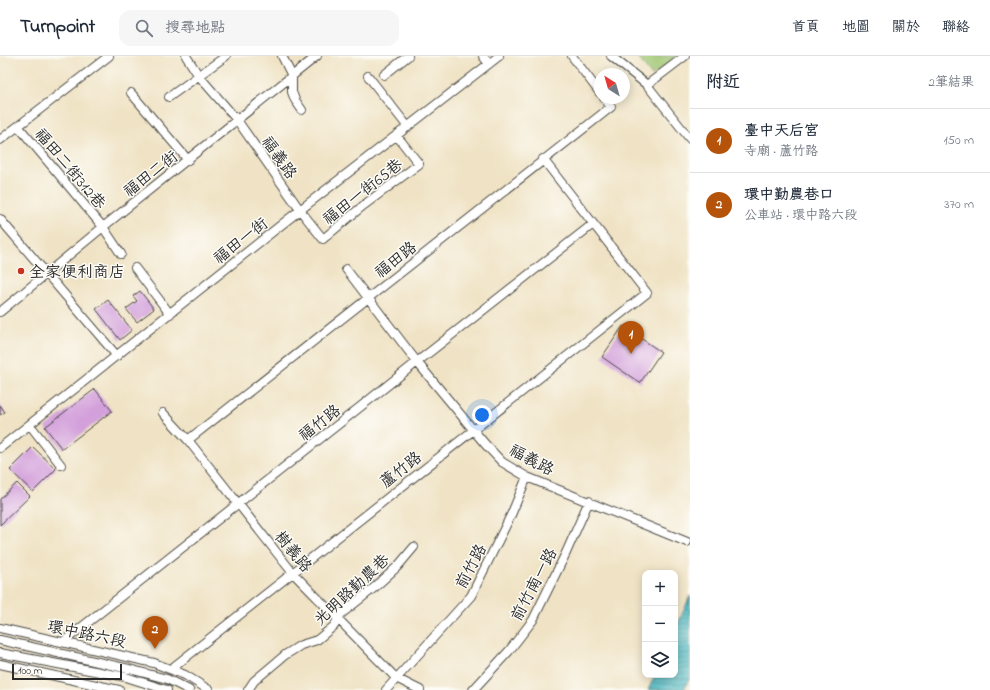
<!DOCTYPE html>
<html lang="zh-TW">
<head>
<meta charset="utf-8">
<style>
  :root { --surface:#fff; --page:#f6f6f7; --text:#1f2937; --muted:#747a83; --line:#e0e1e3; --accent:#b45309 }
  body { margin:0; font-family:"Indie Flower","LXGW WenKai TC",sans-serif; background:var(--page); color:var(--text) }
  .controls { position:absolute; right:12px; bottom:12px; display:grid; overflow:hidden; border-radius:8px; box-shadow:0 2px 10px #0003 }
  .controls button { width:36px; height:36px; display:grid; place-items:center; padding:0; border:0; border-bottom:1px solid var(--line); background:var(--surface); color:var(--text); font:20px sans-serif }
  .compass { position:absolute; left:594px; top:12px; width:36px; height:36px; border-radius:50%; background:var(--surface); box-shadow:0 2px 10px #0003; rotate:323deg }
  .scale { position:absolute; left:12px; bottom:10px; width:110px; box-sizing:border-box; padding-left:4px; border:2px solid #2b2b2b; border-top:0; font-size:11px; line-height:14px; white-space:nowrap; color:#2b2b2b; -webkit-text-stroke:3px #fdfcf7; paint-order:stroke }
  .you { position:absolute; left:482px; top:359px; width:14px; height:14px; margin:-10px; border:3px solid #fff; border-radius:50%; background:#1a73e8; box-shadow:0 0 0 6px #1a73e833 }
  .badge { display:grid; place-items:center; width:26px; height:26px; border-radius:50%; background:var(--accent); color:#fff; font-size:13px; font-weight:700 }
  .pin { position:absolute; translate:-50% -33px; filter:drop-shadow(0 1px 2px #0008) }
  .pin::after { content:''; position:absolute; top:21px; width:14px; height:12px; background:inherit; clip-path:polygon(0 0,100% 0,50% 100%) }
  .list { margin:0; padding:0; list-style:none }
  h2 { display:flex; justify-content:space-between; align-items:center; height:52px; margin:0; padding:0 16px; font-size:17px }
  h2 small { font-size:13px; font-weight:400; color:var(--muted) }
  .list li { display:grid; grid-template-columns:26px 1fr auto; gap:12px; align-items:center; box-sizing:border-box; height:64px; padding:0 16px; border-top:1px solid var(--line) }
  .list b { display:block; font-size:15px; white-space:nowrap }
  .list p { margin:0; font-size:13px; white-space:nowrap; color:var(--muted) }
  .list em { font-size:13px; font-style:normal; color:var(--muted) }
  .icon { flex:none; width:22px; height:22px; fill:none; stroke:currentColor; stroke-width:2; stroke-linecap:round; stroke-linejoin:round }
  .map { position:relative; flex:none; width:690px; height:634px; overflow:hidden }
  header { display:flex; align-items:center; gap:24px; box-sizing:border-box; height:56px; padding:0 20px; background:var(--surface); border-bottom:1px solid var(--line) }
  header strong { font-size:19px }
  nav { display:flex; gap:22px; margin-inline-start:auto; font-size:14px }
  .search { width:280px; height:36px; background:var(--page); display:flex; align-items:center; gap:10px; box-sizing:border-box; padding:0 14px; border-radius:12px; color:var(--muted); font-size:15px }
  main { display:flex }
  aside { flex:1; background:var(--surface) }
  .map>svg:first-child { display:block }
  .grass { fill:#a0c773; stroke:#66794f }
  .water { fill:url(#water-rules); stroke:#397075 }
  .building { fill:#d3a0db }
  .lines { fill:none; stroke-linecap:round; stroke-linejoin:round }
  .minor-casing { stroke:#494742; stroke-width:10 }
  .minor { stroke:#fff; stroke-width:8 }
  .poi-dot { fill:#c8321e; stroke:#fdfcf7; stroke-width:1.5 }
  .labels { text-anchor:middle; stroke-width:3; stroke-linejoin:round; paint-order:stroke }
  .street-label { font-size:16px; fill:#2b2b2b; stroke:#fdfcf7 }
  .poi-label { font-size:16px; fill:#2b2b2b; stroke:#fdfcf7; text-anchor:start }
</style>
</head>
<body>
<header>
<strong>Turnpoint</strong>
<div class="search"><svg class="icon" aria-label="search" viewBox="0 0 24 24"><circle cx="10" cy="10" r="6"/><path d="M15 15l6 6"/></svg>搜尋地點</div>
<nav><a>首頁</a><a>地圖</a><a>關於</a><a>聯絡</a></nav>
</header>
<main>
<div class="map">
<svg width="690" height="634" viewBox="0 0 690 634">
  <defs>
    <pattern id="water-rules" width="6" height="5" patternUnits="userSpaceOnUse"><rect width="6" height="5" fill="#47b6bf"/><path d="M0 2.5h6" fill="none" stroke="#3b949b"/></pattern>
  </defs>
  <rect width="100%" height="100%" fill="#fdfcf7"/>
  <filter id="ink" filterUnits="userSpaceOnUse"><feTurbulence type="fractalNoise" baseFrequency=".025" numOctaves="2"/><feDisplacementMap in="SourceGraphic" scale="8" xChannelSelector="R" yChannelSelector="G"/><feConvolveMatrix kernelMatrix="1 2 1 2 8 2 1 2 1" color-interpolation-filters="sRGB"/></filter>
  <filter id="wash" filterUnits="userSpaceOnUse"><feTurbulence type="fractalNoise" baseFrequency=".012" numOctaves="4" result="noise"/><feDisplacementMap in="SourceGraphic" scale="16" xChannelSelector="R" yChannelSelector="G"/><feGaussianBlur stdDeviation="0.9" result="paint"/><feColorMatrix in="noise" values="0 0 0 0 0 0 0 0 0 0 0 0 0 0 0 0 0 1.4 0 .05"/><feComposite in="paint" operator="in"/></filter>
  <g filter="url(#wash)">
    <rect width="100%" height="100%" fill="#f0e3c5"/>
    <path class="grass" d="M 637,0 L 677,0 L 652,20 Z"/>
    <path class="water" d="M 690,540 L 690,621 L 684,634 L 648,634 L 655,619 L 675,619 L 675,574 Z"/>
    <g id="blocks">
      <path class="building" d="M 140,235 L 154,253 L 137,266 L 126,253 L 137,245 L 133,240 Z
        M 108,244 L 132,274 L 120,284 L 96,253 Z
        M 623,270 L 661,296 L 640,327 L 602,301 Z
        M 95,333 L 112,355 L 62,393 L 45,371 Z
        M 0,349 L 5,356 L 0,359 Z
        M 33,391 L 56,413 L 33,436 L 10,414 Z
        M 17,427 L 30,440 L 0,469 L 0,443 Z"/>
    </g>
  </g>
  <g filter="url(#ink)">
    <use href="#blocks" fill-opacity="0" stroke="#494742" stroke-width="1"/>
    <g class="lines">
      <g class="minor-casing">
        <path id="minor" d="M 186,0 L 199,20 L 237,64 L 300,154 L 323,183 L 364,149 L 419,108 L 397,80
          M 282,0 L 292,20 L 292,36 L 295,44 L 302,54
          M 483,0 L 489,8
          M 572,0 L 600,37
          M 611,0 L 647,29 L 690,83
          M 384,19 L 408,0
          M 368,20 L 408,71
          M 647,29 L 685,0
          M 131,37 L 188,104
          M 169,41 L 226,0
          M 18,70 L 103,171 L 121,198
          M 0,84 L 109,0
          M 0,163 L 117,300
          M 135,212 L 170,258
          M 346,213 L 417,306 L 485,388 L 502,406 L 527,421 L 687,486
          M 0,256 L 103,171 L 317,0
          M 163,357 L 188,384 L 292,516 L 396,622 L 420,634
          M 30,369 L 61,409
          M 188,384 L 611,51 L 604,42
          M 0,392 L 300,154 L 499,0
          M 0,572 L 154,607 L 185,619 L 209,634
          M 0,584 L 129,613 L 167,623 L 189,634
          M 63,586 L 417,306 L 593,168
          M 0,597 L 126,621 L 167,634
          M 0,608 L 119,634
          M 171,613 L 647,237 L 543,103
          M 248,634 L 254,625 L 285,599 L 301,589 L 317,584 L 334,570 L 341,558 L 375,531 L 398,510 L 414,491
          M 386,634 L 471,540 L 511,459 L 527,421
          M 473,634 L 509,595 L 533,564 L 566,497 L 589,445"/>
      </g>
      <use href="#minor" class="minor"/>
    </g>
  </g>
  <circle class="poi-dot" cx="21" cy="215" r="4"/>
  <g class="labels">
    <g class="street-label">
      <text transform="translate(280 101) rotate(55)" y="6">福義路</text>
      <text transform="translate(71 112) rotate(50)" y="6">福田二街312巷</text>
      <text transform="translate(150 117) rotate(-38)" y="6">福田二街</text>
      <text transform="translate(362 135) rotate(-38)" y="6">福田一街65巷</text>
      <text transform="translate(240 184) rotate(-38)" y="6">福田一街</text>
      <text transform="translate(395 203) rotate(-38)" y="6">福田路</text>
      <text transform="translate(319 366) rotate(-38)" y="6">福竹路</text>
      <text transform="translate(532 403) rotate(28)" y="6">福義路</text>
      <text transform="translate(400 413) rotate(-38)" y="6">蘆竹路</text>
      <text transform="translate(294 495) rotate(50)" y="6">樹義路</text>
      <text transform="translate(470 510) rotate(-62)" y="6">前竹路</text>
      <text transform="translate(533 528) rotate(-62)" y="6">前竹南一路</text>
      <text transform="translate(351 533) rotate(-43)" y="6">光明路勤農巷</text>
      <text transform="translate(87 577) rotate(12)" y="6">環中路六段</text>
    </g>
    <g class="poi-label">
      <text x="29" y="221">全家便利商店</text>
    </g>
  </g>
</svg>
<div class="controls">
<button>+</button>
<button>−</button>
<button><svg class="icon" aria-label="layers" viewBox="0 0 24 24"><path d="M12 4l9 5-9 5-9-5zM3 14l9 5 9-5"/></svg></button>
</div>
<svg class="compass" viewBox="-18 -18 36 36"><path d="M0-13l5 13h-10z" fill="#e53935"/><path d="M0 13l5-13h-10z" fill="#747a83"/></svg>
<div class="scale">100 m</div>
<div class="you"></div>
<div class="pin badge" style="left:631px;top:298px">1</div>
<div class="pin badge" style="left:155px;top:593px">2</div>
</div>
<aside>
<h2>附近<small>2筆結果</small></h2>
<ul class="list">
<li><span class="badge">1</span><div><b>臺中天后宮</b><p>寺廟 · 蘆竹路</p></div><em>150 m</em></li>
<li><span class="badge">2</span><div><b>環中勤農巷口</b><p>公車站 · 環中路六段</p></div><em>370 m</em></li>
</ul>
</aside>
</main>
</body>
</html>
